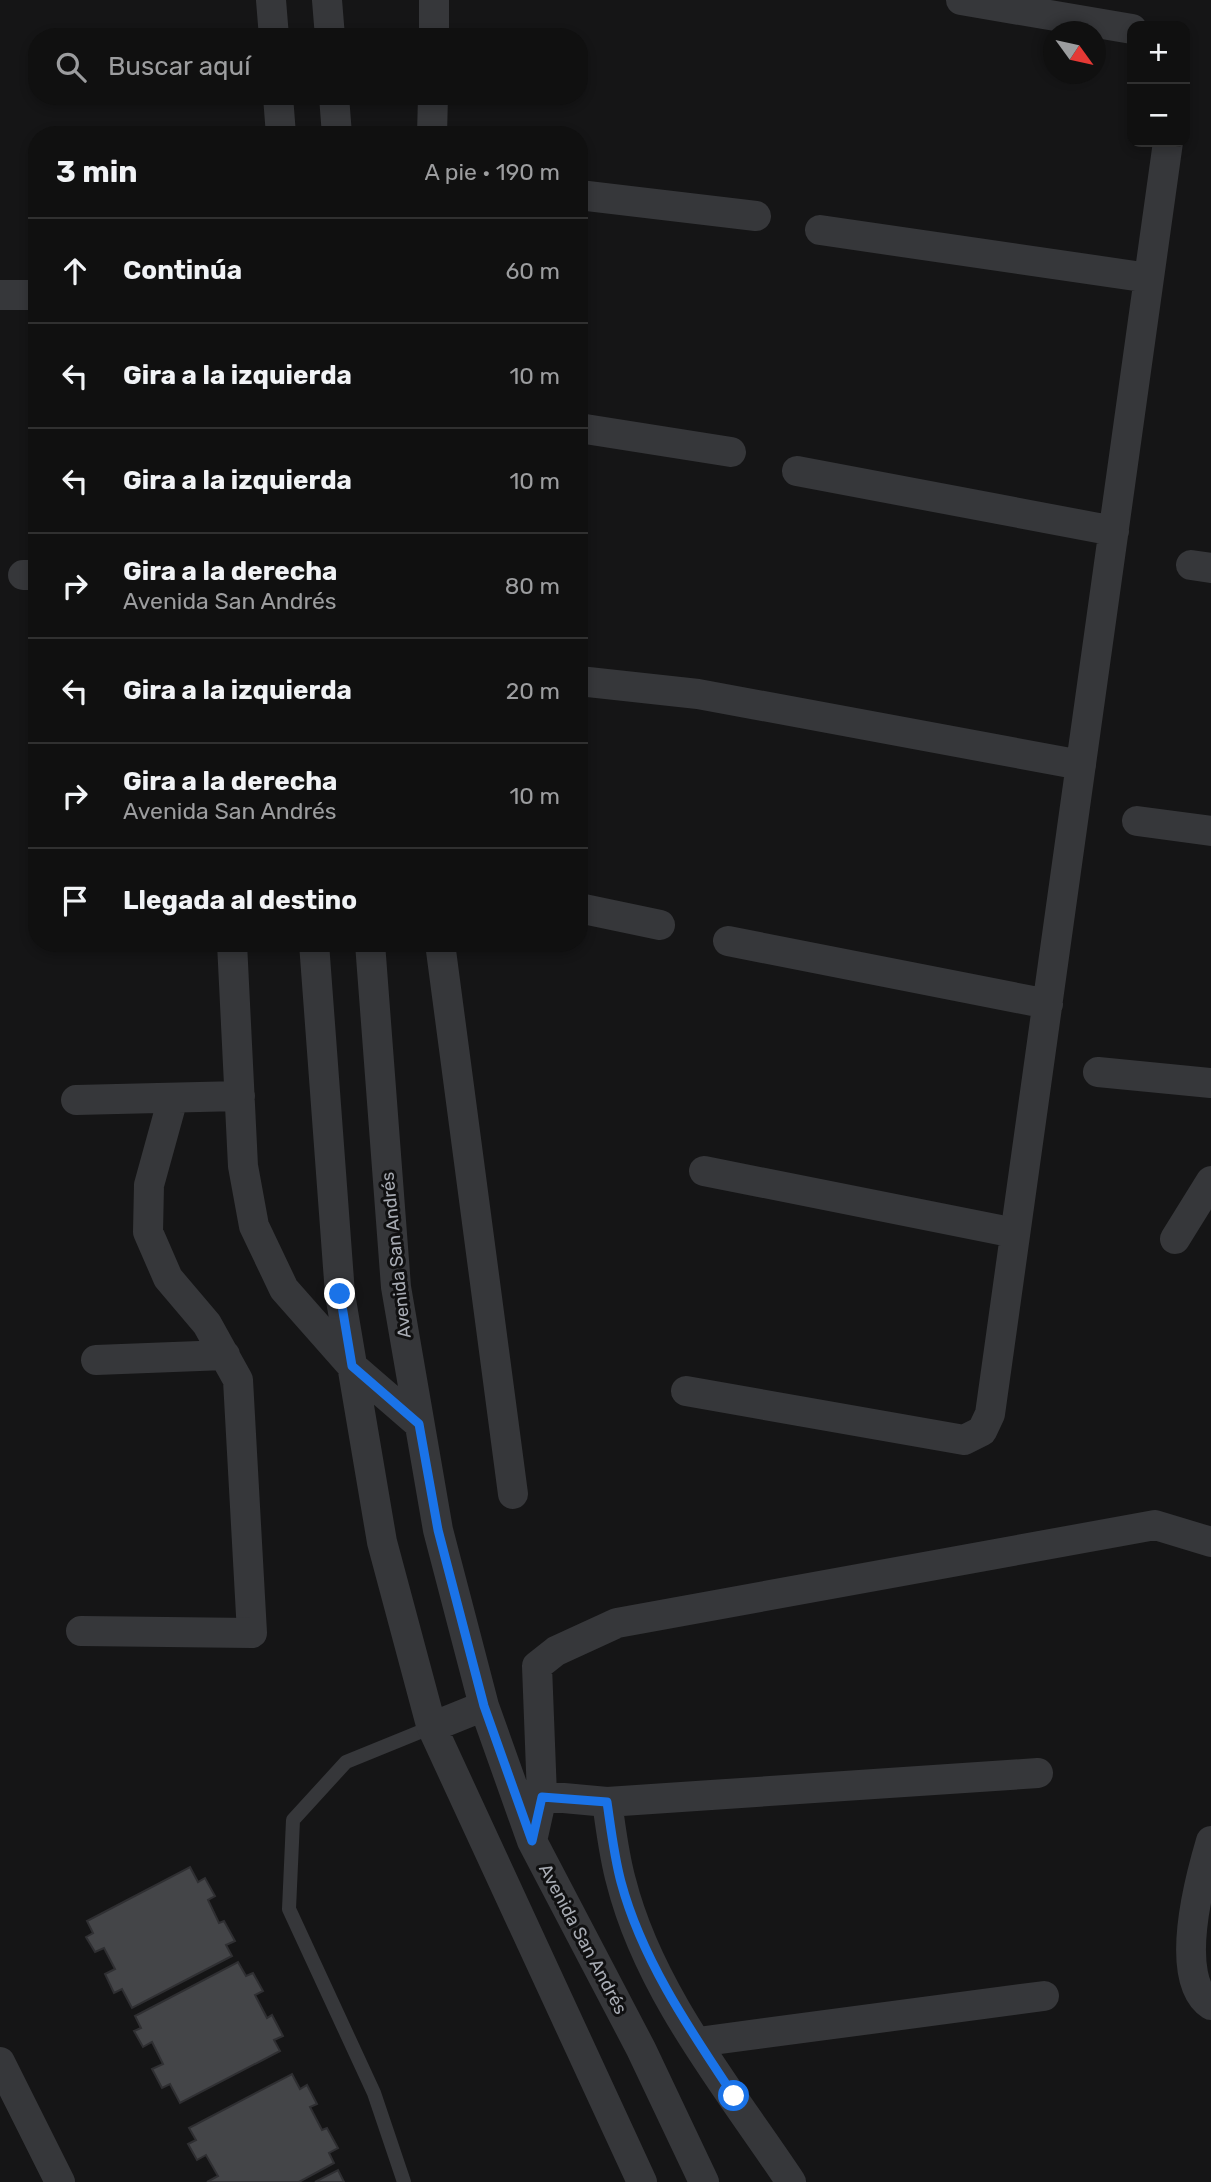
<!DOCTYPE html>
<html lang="es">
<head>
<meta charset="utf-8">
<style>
  :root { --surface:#101010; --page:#191919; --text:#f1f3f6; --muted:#9c9d9f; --line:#303030 }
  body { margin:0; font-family:Rubik,sans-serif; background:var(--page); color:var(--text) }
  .controls { position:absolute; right:21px; top:21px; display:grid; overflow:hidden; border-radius:14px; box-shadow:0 4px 10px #0003 }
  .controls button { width:63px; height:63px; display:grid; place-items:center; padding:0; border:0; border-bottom:2px solid var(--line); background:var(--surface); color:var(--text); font:35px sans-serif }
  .compass { position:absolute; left:1043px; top:21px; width:63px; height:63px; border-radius:50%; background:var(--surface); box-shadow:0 4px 10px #0003; rotate:123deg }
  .stop { position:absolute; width:21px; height:21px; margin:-16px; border:5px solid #1a73e8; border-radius:50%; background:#fff }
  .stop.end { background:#1a73e8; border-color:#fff; box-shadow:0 2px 7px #0008 }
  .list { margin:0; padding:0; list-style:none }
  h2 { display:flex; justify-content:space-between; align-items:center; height:91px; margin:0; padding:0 28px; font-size:30px }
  h2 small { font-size:23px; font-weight:400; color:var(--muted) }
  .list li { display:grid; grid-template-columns:46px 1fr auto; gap:21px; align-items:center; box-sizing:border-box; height:105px; padding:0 28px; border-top:2px solid var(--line) }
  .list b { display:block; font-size:26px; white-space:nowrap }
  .list p { margin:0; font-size:23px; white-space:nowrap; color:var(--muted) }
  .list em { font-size:23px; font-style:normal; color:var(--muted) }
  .icon { flex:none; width:38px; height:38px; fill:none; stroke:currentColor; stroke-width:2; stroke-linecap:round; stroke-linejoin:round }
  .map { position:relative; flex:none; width:1211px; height:2182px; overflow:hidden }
  .search { position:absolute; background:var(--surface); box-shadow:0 4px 10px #0003; left:28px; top:28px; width:560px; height:77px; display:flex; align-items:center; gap:18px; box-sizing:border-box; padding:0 24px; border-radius:28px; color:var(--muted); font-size:26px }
  .panel { position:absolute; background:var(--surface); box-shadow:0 4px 10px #0003; left:28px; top:126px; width:560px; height:826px; border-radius:28px }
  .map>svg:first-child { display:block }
  .building { fill:#444548; stroke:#2f2f32; stroke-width:2 }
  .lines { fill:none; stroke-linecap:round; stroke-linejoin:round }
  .service { stroke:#36373a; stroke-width:14 }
  .minor { stroke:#36373a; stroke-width:30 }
  .route { stroke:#1a73e8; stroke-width:9 }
  .labels { text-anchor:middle; stroke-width:6; stroke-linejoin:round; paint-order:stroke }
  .street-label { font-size:18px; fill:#a8acb4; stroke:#101011 }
</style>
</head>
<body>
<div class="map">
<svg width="1211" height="2182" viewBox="0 0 1211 2182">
  <rect width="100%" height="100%" fill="#151516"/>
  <path class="building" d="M 190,1867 L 198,1882 L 205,1878 L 215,1896 L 208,1900 L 219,1923 L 224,1921 L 235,1941 L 226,1945 L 232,1956 L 132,2008 L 122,1989 L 114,1993 L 105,1974 L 115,1969 L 104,1948 L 95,1952 L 86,1937 L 93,1933 L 87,1921 Z
    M 238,1962 L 246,1976 L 253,1973 L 263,1991 L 255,1995 L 267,2018 L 272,2015 L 283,2036 L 274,2040 L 280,2051 L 180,2103 L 170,2084 L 162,2088 L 152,2069 L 163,2064 L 152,2042 L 143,2047 L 134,2031 L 141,2028 L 135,2016 Z
    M 292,2074 L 300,2089 L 307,2085 L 317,2104 L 310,2107 L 322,2130 L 327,2128 L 338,2148 L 329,2153 L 334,2163 L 299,2182 L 207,2182 L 218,2176 L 206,2155 L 197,2160 L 188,2144 L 196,2140 L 189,2128 Z
    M 338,2170 L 344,2182 L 315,2182 Z"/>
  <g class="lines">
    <path class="service" d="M 404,2182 L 374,2093 L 289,1909 L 293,1820 L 346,1762 L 432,1727"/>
    <path class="minor" d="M 271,0 L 274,37
      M 327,0 L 330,37
      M 961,0 L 1132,29
      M 434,37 L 434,0
      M 278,96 L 281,135
      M 334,96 L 337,135
      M 432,135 L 433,96
      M 579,195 L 756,216
      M 820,230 L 1149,278
      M 0,295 L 37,295
      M 579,428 L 731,452
      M 797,471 L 1114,531
      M 1191,565 L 1211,568
      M 23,575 L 37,575
      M 579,681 L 698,694 L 1081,765
      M 1137,821 L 1211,831
      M 579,908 L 660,925
      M 728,941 L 1048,1004
      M 232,943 L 243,1166 L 254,1226 L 284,1289 L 352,1366 L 419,1424
      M 314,943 L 340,1294 L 382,1542 L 431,1725 L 642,2182
      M 370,943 L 396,1287 L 438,1530 L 484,1706 L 532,1841 L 641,2049 L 704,2182
      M 440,943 L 513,1494
      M 1098,1072 L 1211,1083
      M 76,1100 L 240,1096
      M 704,1171 L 1015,1233
      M 1175,1239 L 1211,1181
      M 96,1360 L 225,1355
      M 686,1391 L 964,1440 L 982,1431 L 990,1414 L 1168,142
      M 81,1631 L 252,1633 L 238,1380 L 207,1324 L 168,1278 L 148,1232 L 149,1185 L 173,1098
      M 432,1727 L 484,1706
      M 542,1796 L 607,1802 L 1038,1773
      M 607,1802 C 611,1829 614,1856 621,1881 C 649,1992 729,2089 791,2182
      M 532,1841 L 542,1796 L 537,1666 L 556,1651 L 617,1623 L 1155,1525 L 1211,1542
      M 1211,1841 C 1200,1878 1172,1979 1211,2005
      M 698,2042 L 1044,1996
      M 0,2062 L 60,2182"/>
  </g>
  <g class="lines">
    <path class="route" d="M 340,1294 L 352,1366 L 419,1424 L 438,1530 L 484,1706 L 532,1841 L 542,1797 L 607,1802 C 611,1829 614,1856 621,1882 C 642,1960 690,2030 734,2096"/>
  </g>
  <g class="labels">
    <g class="street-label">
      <text transform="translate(396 1255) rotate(-96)" y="6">Avenida San Andrés</text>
      <text transform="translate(583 1939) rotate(62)" y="6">Avenida San Andrés</text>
    </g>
  </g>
</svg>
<div class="controls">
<button>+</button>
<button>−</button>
</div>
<svg class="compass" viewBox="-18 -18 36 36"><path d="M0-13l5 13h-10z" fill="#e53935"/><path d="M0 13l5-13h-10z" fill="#9c9d9f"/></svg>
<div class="stop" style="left:734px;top:2096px"></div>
<div class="stop end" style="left:340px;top:1294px"></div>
<div class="search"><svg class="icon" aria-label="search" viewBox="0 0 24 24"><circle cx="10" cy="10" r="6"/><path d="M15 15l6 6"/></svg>Buscar aquí</div>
<section class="panel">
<h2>3 min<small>A pie · 190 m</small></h2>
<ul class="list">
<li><svg class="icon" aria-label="ahead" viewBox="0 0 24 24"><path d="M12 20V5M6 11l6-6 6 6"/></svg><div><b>Continúa</b></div><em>60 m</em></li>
<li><svg class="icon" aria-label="left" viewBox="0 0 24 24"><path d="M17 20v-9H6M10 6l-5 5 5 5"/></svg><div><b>Gira a la izquierda</b></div><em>10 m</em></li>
<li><svg class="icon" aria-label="left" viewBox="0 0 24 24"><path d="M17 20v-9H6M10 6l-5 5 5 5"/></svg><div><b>Gira a la izquierda</b></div><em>10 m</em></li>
<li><svg class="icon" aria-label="right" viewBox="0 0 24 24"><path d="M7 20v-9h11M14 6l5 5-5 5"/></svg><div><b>Gira a la derecha</b><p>Avenida San Andrés</p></div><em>80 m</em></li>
<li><svg class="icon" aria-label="left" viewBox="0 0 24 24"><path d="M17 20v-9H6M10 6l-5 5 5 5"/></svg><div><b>Gira a la izquierda</b></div><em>20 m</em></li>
<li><svg class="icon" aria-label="right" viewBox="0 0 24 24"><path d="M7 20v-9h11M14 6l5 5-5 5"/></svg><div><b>Gira a la derecha</b><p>Avenida San Andrés</p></div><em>10 m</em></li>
<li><svg class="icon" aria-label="arrive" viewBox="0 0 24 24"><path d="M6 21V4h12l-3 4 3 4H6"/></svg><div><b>Llegada al destino</b></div></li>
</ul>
</section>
</div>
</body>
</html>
